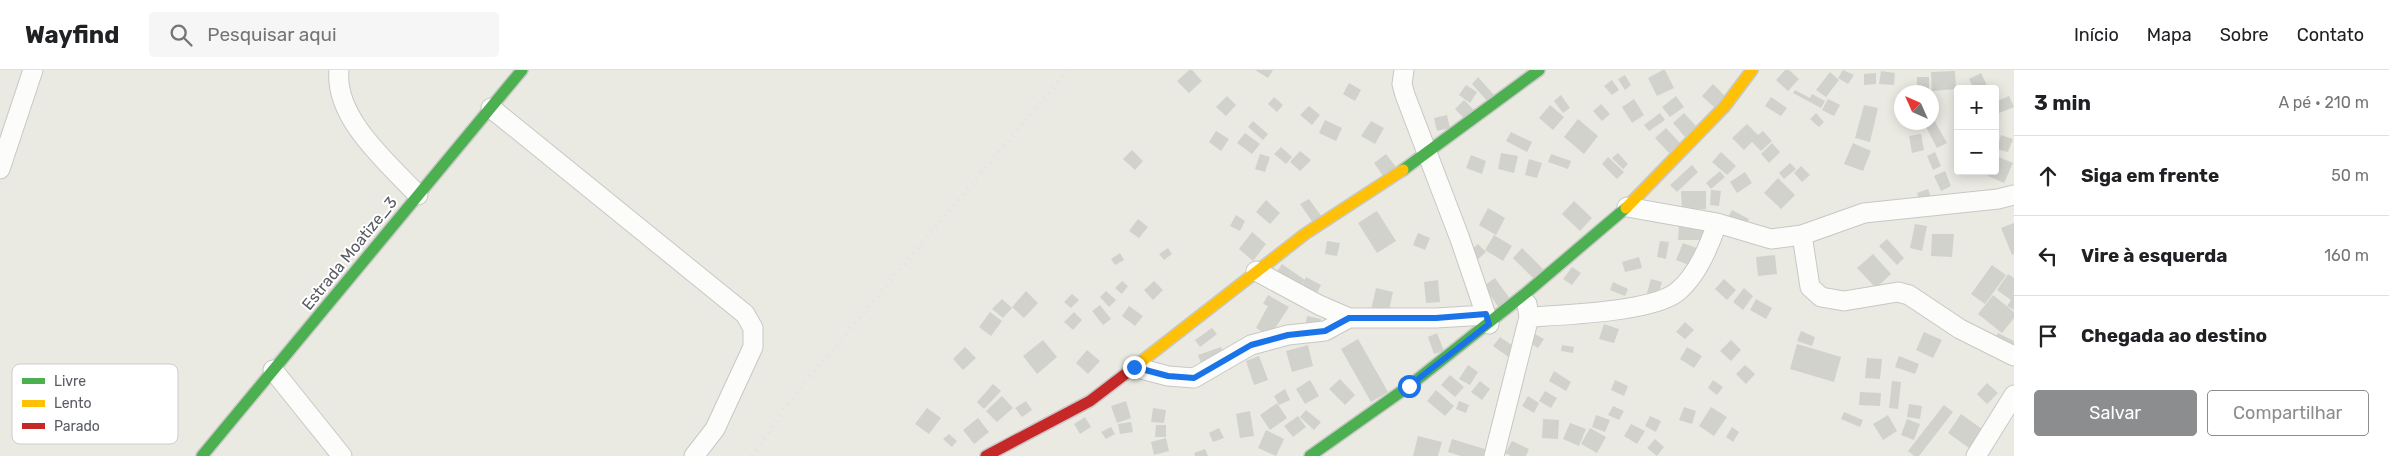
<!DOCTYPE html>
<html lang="pt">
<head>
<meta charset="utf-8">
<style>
  :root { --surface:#fff; --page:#f6f6f6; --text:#202124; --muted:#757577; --line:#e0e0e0; --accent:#8b8d8f }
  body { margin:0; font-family:Rubik,sans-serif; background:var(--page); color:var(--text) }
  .controls { position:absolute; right:15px; top:15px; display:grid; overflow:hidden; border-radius:5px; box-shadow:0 2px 12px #0003 }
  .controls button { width:45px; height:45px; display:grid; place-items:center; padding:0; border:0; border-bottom:1px solid var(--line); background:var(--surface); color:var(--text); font:25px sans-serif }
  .compass { position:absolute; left:1894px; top:15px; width:45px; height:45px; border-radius:50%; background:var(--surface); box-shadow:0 2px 12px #0003; rotate:315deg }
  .stop { position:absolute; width:15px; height:15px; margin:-11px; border:4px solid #1a73e8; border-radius:50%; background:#fff }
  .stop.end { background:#1a73e8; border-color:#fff; box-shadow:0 1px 5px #0008 }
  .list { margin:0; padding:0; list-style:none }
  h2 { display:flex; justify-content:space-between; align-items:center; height:65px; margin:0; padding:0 20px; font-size:21px }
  h2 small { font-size:16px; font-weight:400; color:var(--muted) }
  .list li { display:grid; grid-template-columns:32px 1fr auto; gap:15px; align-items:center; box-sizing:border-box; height:80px; padding:0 20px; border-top:1px solid var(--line) }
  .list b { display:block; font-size:19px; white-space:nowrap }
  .list em { font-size:16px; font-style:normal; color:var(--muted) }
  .actions { display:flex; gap:10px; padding:15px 20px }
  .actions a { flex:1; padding:11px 0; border:1px solid var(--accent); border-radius:5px; text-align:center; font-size:18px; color:var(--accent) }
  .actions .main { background:var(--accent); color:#fff }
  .icon { flex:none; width:28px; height:28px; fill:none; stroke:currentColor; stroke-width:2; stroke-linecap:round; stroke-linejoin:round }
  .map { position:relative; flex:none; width:2014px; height:386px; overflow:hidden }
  header { display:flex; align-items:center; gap:30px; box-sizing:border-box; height:70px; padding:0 25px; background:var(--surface); border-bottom:1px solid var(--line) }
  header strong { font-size:24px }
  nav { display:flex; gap:28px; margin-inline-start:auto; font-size:18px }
  .search { width:350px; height:45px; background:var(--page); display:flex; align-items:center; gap:12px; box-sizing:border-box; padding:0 18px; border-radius:5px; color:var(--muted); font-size:19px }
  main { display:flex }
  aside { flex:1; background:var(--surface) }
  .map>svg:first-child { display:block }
  .building { fill:#d2d2cd }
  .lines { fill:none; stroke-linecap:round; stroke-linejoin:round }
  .street-casing { stroke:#c7c8c6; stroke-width:21 }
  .fast-casing { stroke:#c9c8c8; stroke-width:14 }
  .slow-casing { stroke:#c9c8c8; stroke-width:14 }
  .jam-casing { stroke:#c9c8c8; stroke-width:14 }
  .street { stroke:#fcfcfb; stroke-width:19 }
  .fast { stroke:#4caf50; stroke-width:11 }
  .slow { stroke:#ffc107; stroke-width:11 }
  .jam { stroke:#c62828; stroke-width:11 }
  .rail { stroke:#e2e3e2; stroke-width:4; stroke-dasharray:1 6; stroke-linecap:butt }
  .route { stroke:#1a73e8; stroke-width:6 }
  .labels { text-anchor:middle; stroke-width:4; stroke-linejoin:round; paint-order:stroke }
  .street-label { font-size:16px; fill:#585b62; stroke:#fff }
  .key { fill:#fff; stroke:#cdced0; stroke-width:1 }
  .key-label { font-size:14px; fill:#585b62 }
</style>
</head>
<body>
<header>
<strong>Wayfind</strong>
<div class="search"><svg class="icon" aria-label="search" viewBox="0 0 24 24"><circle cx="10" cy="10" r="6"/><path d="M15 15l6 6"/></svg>Pesquisar aqui</div>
<nav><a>Início</a><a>Mapa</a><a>Sobre</a><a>Contato</a></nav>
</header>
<main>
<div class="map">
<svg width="2014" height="386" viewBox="0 0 2014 386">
  <rect width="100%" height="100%" fill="#eae9e2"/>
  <path class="building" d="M 1189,0 L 1192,0 L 1202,11 L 1189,23 L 1177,11 Z
    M 1255,0 L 1273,0 L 1268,8 Z
    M 1663,0 L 1665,0 L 1674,18 L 1657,26 L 1648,8 Z
    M 1785,0 L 1789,0 L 1799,9 L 1788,21 L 1776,10 Z
    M 1843,0 L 1854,5 L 1848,14 L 1838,8 Z
    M 1881,1 L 1895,3 L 1894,15 L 1879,14 Z
    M 1955,1 L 1956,19 L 1932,21 L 1931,2 Z
    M 1830,2 L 1839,10 L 1826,27 L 1816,20 Z
    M 1876,3 L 1876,14 L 1864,15 L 1864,4 Z
    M 1981,3 L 1988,18 L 1974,19 L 1969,9 Z
    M 1625,5 L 1631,15 L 1625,20 L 1618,9 Z
    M 1478,7 L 1496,27 L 1489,33 L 1472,14 Z
    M 1917,7 L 1929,7 L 1929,22 L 1917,22 Z
    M 1612,10 L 1619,20 L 1612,25 L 1604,16 Z
    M 1349,13 L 1361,20 L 1355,31 L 1343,24 Z
    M 1713,14 L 1725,26 L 1714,37 L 1702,26 Z
    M 1466,15 L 1477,22 L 1470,33 L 1459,25 Z
    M 1795,20 L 1810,28 L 1812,24 L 1825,31 L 1821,38 L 1793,23 Z
    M 1561,25 L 1570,38 L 1563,43 L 1554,31 Z
    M 1227,26 L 1236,35 L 1226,46 L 1216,37 Z
    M 1676,26 L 1684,37 L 1670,47 L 1662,37 Z
    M 2009,26 L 2014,37 L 1999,43 L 1995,32 Z
    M 1274,27 L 1283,35 L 1277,42 L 1268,34 Z
    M 1771,27 L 1787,38 L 1781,46 L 1765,36 Z
    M 1634,29 L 1644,45 L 1632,53 L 1622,37 Z
    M 1828,29 L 1840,35 L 1834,46 L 1822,40 Z
    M 1464,30 L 1477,43 L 1468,52 L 1455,39 Z
    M 1601,34 L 1610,44 L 1602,51 L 1593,41 Z
    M 1550,35 L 1564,47 L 1553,60 L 1539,48 Z
    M 1864,35 L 1878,38 L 1870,72 L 1855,68 Z
    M 1309,36 L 1320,45 L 1312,55 L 1300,45 Z
    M 1660,43 L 1665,50 L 1649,61 L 1644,55 Z
    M 1684,43 L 1696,56 L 1685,67 L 1673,53 Z
    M 1816,43 L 1824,52 L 1819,57 L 1810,49 Z
    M 1447,45 L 1450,58 L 1437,61 L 1434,48 Z
    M 1578,49 L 1598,66 L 1584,84 L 1564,67 Z
    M 1325,50 L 1342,58 L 1336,71 L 1319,63 Z
    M 1934,50 L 1947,73 L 1937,78 L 1925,55 Z
    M 1253,51 L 1268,64 L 1263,70 L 1248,57 Z
    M 1371,51 L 1384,58 L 1375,74 L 1361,66 Z
    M 1747,54 L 1758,65 L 1763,61 L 1772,71 L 1761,81 L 1752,72 L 1744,80 L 1732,68 Z
    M 1666,58 L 1680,73 L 1669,83 L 1655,68 Z
    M 1216,61 L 1229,69 L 1221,81 L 1209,72 Z
    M 1511,62 L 1532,72 L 1527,82 L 1506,71 Z
    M 1245,63 L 1260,74 L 1252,84 L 1237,73 Z
    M 1921,64 L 1924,80 L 1912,83 L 1909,66 Z
    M 2001,65 L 2013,69 L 2008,82 L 1997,79 Z
    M 1772,73 L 1780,82 L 1769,93 L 1761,84 Z
    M 1853,73 L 1871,81 L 1863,101 L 1844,94 Z
    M 1281,77 L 1292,87 L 1286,94 L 1274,84 Z
    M 1132,80 L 1143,91 L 1135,100 L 1123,89 Z
    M 1300,81 L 1311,90 L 1300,101 L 1290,92 Z
    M 1721,82 L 1736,96 L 1727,105 L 1712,92 Z
    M 1935,82 L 1941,96 L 1933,100 L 1927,86 Z
    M 1501,83 L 1518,86 L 1514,103 L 1498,99 Z
    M 1618,83 L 1628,94 L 1623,99 L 1612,88 Z
    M 1260,84 L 1270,87 L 1265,102 L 1255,99 Z
    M 1386,84 L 1399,101 L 1386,110 L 1374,93 Z
    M 1551,84 L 1571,91 L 1568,99 L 1548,92 Z
    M 1471,85 L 1486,91 L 1482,104 L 1466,98 Z
    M 1996,86 L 2013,93 L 2004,113 L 1988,106 L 1990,101 L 1995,101 Z
    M 1608,87 L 1624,102 L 1617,109 L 1602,94 Z
    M 1529,89 L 1542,93 L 1537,108 L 1525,105 Z
    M 1790,93 L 1796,99 L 1784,109 L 1779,103 Z
    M 1692,95 L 1698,102 L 1677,122 L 1670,115 Z
    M 1801,96 L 1810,105 L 1802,112 L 1794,103 Z
    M 1720,101 L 1725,107 L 1711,119 L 1706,113 Z
    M 1945,101 L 1951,116 L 1941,121 L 1934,106 Z
    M 1745,102 L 1752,113 L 1737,123 L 1730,112 Z
    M 1778,108 L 1795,125 L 1781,139 L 1764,123 Z
    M 1928,119 L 1932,130 L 1921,134 L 1917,123 Z
    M 1711,120 L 1721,121 L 1719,136 L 1710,135 Z
    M 1681,121 L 1706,121 L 1706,139 L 1682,140 Z
    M 1309,129 L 1322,147 L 1313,153 L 1300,134 Z
    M 1266,130 L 1280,143 L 1270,154 L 1256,142 Z
    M 1574,131 L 1592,148 L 1580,161 L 1562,144 Z
    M 1488,138 L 1505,148 L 1496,165 L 1479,155 Z
    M 1732,140 L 1749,149 L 1745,157 L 1728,147 Z
    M 1377,141 L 1396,171 L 1377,183 L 1358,153 Z
    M 1236,145 L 1245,151 L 1240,161 L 1230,156 Z
    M 1138,149 L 1148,157 L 1139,168 L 1129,161 Z
    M 2014,153 L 2014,184 L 2012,185 L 2001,158 Z
    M 1915,154 L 1927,156 L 1922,181 L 1910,178 Z
    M 1679,156 L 1705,157 L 1705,170 L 1678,170 Z
    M 1252,162 L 1266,174 L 1253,191 L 1239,179 Z
    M 1418,163 L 1430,168 L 1425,180 L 1413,175 Z
    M 1932,164 L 1954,164 L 1952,187 L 1931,186 Z
    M 1494,165 L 1512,176 L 1503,191 L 1485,180 Z
    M 1887,169 L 1904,188 L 1897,195 L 1879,176 Z
    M 1327,171 L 1340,173 L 1337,186 L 1325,184 Z
    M 1660,171 L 1669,172 L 1666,189 L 1657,187 Z
    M 1683,173 L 1699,179 L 1691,196 L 1676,190 Z
    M 1478,174 L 1486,182 L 1477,190 L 1470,181 Z
    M 1168,178 L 1172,184 L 1164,190 L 1159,184 Z
    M 1522,178 L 1545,201 L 1536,211 L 1513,188 Z
    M 1120,183 L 1124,190 L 1115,195 L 1111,189 Z
    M 1873,184 L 1891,204 L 1876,218 L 1857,198 Z
    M 1775,185 L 1777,204 L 1758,206 L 1756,187 Z
    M 1639,187 L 1642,198 L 1625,202 L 1622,192 Z
    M 1282,194 L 1305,210 L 1297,222 L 1274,206 Z
    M 1992,195 L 2006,205 L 1985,234 L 1971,224 Z
    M 1572,197 L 1581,203 L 1572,215 L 1563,209 Z
    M 2008,204 L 2014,208 L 2014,240 L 2007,236 L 2011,230 L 1997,220 Z
    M 1306,207 L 1321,215 L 1317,223 L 1302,217 Z
    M 1495,208 L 1513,233 L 1501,241 L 1484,216 Z
    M 1651,209 L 1662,212 L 1658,225 L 1647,223 Z
    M 1724,209 L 1736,220 L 1727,230 L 1715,219 Z
    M 1438,210 L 1440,232 L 1426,233 L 1424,212 Z
    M 1122,211 L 1128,216 L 1122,224 L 1115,218 Z
    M 1154,211 L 1163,220 L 1153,230 L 1144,220 Z
    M 1613,212 L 1628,219 L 1625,226 L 1610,220 Z
    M 1376,218 L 1393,222 L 1388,244 L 1371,240 Z
    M 1744,218 L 1753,226 L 1743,240 L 1733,232 Z
    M 1026,221 L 1038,233 L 1024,248 L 1012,237 Z
    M 1106,221 L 1116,230 L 1109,237 L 1100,227 Z
    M 1072,224 L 1079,230 L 1071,238 L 1064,232 Z
    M 1268,225 L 1289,237 L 1270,266 L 1256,258 L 1268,236 L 1263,234 Z
    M 1993,225 L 2014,242 L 2014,248 L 2002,263 L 1978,244 Z
    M 1002,229 L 1012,238 L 1003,248 L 992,239 Z
    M 1756,229 L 1772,238 L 1766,249 L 1750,240 Z
    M 1100,235 L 1111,249 L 1103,255 L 1092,241 Z
    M 1129,236 L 1143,246 L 1135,256 L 1122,246 Z
    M 990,242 L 1002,251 L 991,266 L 979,257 Z
    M 1074,242 L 1082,250 L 1073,260 L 1064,252 Z
    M 1307,246 L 1321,249 L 1319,261 L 1305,259 Z
    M 1685,252 L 1694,260 L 1685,269 L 1676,262 Z
    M 1604,254 L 1619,259 L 1614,273 L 1599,269 Z
    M 1212,258 L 1217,264 L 1200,277 L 1195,270 Z
    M 1801,261 L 1815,267 L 1812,276 L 1797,271 Z
    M 1924,262 L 1942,270 L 1933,288 L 1916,280 Z
    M 1437,263 L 1444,281 L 1434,284 L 1428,267 Z
    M 1998,263 L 2014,271 L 2014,280 L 1994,270 Z
    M 1535,264 L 1544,269 L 1538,278 L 1530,273 Z
    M 1500,267 L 1516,278 L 1510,288 L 1493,276 Z
    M 1358,269 L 1388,322 L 1371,332 L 1341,279 Z
    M 1043,270 L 1057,287 L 1037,304 L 1023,286 Z
    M 1731,270 L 1741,280 L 1731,291 L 1720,281 Z
    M 1797,274 L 1841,287 L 1834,312 L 1790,299 Z
    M 1308,275 L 1313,296 L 1292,302 L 1286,281 Z
    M 1562,275 L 1574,277 L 1573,283 L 1561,281 Z
    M 965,277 L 976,288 L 963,300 L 953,289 Z
    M 1221,277 L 1227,292 L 1204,301 L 1198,285 Z
    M 1687,277 L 1702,286 L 1694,298 L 1680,289 Z
    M 1087,280 L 1100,291 L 1088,304 L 1076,293 Z
    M 1259,286 L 1268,310 L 1254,315 L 1246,291 Z
    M 1899,286 L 1919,294 L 1915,304 L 1895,297 Z
    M 1867,288 L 1882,289 L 1880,309 L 1865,308 Z
    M 1468,295 L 1478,302 L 1470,315 L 1459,309 Z
    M 1745,295 L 1755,304 L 1746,314 L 1736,304 Z
    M 1554,301 L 1571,312 L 1566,321 L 1549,311 Z
    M 1450,305 L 1464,317 L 1455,327 L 1441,315 Z
    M 1340,309 L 1355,325 L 1345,335 L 1329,319 Z
    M 1310,310 L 1319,326 L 1305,334 L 1296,319 Z
    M 1615,310 L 1628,316 L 1624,326 L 1611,320 Z
    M 1713,310 L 1723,317 L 1717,325 L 1708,318 Z
    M 1480,311 L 1490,319 L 1482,330 L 1471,322 Z
    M 1892,311 L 1901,312 L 1898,339 L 1889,338 Z
    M 1987,313 L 1998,323 L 1987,334 L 1977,324 Z
    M 993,314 L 1001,321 L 984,339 L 977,332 Z
    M 1285,319 L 1290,330 L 1279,335 L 1274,326 Z
    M 1436,320 L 1454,336 L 1445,346 L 1427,331 Z
    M 1545,321 L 1557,328 L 1551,338 L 1539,331 Z
    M 1860,322 L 1881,323 L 1880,336 L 1859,335 Z
    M 1002,326 L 1013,338 L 997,352 L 986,341 Z
    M 1528,326 L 1539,333 L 1534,343 L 1522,336 Z
    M 1026,331 L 1032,340 L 1022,347 L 1015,338 Z
    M 1126,331 L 1131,348 L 1117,353 L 1111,336 Z
    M 1459,331 L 1469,335 L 1466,343 L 1456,339 Z
    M 1277,333 L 1287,348 L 1270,360 L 1260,345 Z
    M 1909,334 L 1922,336 L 1920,349 L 1907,347 Z
    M 1944,335 L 1953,342 L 1919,386 L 1914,386 L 1908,381 Z
    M 1613,336 L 1624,341 L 1619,350 L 1608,345 Z
    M 1684,337 L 1696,341 L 1692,354 L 1679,350 Z
    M 1711,337 L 1727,347 L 1714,366 L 1699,356 Z
    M 927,338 L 941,348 L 929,364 L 915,354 Z
    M 1153,338 L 1166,340 L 1164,353 L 1151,352 Z
    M 1306,340 L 1321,352 L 1314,360 L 1300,347 Z
    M 1250,341 L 1254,366 L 1240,368 L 1236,344 Z
    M 1844,342 L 1863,350 L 1860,357 L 1841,349 Z
    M 1961,344 L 1982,359 L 1969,378 L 1948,363 Z
    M 1596,345 L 1610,350 L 1605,362 L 1592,357 Z
    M 1888,345 L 1897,361 L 1883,370 L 1873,354 Z
    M 1298,346 L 1306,357 L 1293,367 L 1284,356 Z
    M 1650,346 L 1661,351 L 1656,362 L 1645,356 Z
    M 1085,347 L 1091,357 L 1080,364 L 1074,354 Z
    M 978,348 L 989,362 L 974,374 L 963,360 Z
    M 1543,349 L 1559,350 L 1558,369 L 1542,368 Z
    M 1907,349 L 1920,354 L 1914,370 L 1901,365 Z
    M 1131,352 L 1133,362 L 1120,364 L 1118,354 Z
    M 1570,353 L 1586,359 L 1579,376 L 1563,369 Z
    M 1631,354 L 1645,361 L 1637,374 L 1624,366 Z
    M 1156,355 L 1166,355 L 1166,367 L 1155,367 Z
    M 1111,357 L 1115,364 L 1106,369 L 1101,362 Z
    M 1732,357 L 1739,362 L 1733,372 L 1726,367 Z
    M 1219,358 L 1224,368 L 1213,372 L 1209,363 Z
    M 1590,358 L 1606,367 L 1597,383 L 1581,374 Z
    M 1266,360 L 1284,369 L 1276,386 L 1258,378 Z
    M 949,364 L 957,371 L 952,377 L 943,369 Z
    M 1418,366 L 1442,372 L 1438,386 L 1413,386 Z
    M 1166,368 L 1169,381 L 1154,385 L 1151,372 Z
    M 1452,369 L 1491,381 L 1489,386 L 1461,386 L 1448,382 Z
    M 1655,369 L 1664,377 L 1657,386 L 1647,378 Z
    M 1512,371 L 1529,379 L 1526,386 L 1511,386 L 1505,383 Z
    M 1205,379 L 1208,386 L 1195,386 L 1194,383 Z"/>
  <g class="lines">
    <g class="street-casing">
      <path id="street" d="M 339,0 C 334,48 388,93 418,125
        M 1404,0 L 1402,14 L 1405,25 L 1460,169 L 1489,254
        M 491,38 L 745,244 L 753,258 L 753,277 L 715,359 L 694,386
        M 0,99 L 33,0
        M 1627,137 L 1717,153 L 1771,169 L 1802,165 L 1864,143 L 1998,129 L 2014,125
        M 1802,165 L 1810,217 L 1821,227 L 1844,231 L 1898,222 L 1909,225 L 1960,259 L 2014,286
        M 1256,201 L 1319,235 L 1349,248 L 1436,248 L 1486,245
        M 1529,247 C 1562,245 1652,242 1677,222 C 1697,206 1709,177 1717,153
        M 1134,297 L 1168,306 L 1194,308 L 1251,275 L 1288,265 L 1325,261 L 1349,248
        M 273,300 L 342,386
        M 1494,386 L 1529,247 L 1527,234
        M 1976,386 L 2014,325"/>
    </g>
    <g class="fast-casing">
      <path id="fast" d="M 1403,100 L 1539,0
        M 202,386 L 522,0
        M 1310,386 L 1409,316 L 1526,223 L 1626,138"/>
    </g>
    <g class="slow-casing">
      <path id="slow" d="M 1626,138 L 1725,36 L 1752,0
        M 1124,305 L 1305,164 L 1403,100"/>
    </g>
    <g class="jam-casing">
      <path id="jam" d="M 986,386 L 1090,331 L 1124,305"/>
    </g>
    <use href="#street" class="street"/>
    <use href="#fast" class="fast"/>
    <use href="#slow" class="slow"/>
    <use href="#jam" class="jam"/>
    <path class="rail" d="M 752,386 L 795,324 L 1068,0"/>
  </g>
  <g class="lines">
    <path class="route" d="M 1134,297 L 1168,306 L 1194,308 L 1251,275 L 1288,265 L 1325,261 L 1349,248 L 1436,248 L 1486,244 L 1489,254 L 1409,316"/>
  </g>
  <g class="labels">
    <g class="street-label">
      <text transform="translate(349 183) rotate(-51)" y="6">Estrada Moatize_3</text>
    </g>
  </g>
  <rect x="12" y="294" width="166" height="80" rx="8" class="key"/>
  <rect x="22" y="308" width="23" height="6" fill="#4caf50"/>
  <rect x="22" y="330" width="23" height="7" fill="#ffc107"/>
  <rect x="22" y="353" width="23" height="6" fill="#c62828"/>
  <g class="key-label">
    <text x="54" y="316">Livre</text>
    <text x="54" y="338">Lento</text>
    <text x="54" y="361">Parado</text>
  </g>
</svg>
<div class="controls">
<button>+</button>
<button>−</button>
</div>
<svg class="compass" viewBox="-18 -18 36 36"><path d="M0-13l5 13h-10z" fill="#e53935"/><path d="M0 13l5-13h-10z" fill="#757577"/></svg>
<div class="stop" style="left:1409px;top:316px"></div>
<div class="stop end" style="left:1134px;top:297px"></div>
</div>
<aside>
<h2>3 min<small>A pé · 210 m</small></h2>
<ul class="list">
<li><svg class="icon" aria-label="ahead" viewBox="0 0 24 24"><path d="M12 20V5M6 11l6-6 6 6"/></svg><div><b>Siga em frente</b></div><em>50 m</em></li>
<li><svg class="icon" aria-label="left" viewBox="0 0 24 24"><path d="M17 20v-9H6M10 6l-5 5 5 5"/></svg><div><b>Vire à esquerda</b></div><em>160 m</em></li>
<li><svg class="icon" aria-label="arrive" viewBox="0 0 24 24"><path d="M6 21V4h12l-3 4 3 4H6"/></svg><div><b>Chegada ao destino</b></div></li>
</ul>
<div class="actions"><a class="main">Salvar</a><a>Compartilhar</a></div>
</aside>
</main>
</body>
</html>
